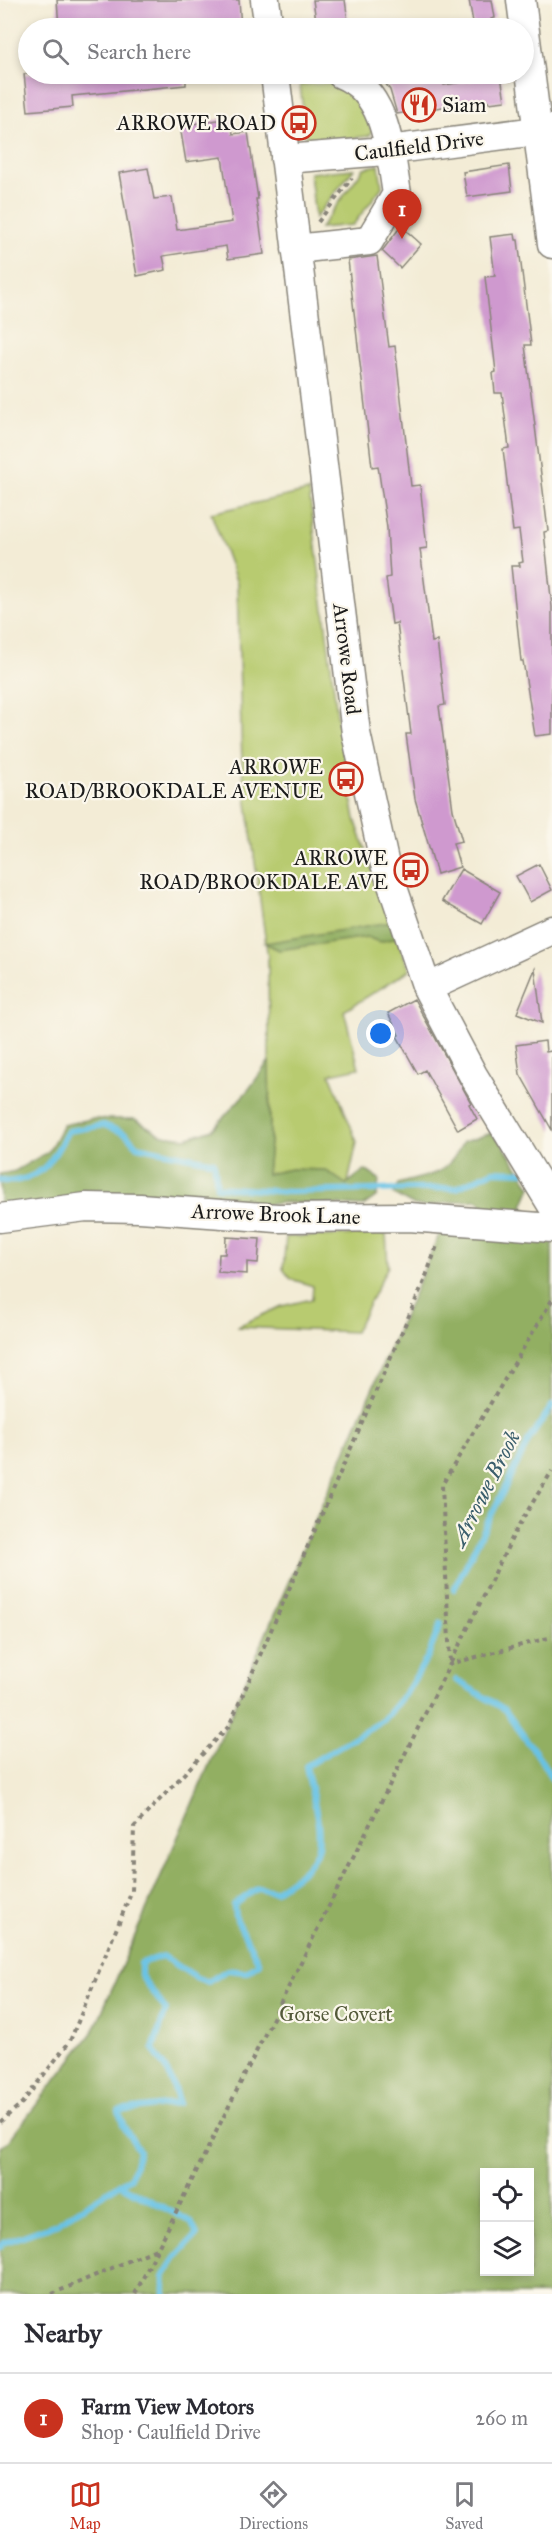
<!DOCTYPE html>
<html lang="en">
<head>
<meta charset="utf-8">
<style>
  :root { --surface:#fff; --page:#f2f2f3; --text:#2b2b33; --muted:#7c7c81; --line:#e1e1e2; --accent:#c8321e }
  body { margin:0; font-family:"IM FELL Great Primer",serif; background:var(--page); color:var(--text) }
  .controls { position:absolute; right:18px; bottom:18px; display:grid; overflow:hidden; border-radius:0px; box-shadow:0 3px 9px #0003 }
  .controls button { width:54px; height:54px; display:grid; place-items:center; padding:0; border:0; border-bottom:2px solid var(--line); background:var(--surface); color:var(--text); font:30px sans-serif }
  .you { position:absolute; left:381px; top:1034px; width:21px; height:21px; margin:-15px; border:4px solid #fff; border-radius:50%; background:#1a73e8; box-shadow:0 0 0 9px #1a73e833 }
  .badge { display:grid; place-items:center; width:39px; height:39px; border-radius:50%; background:var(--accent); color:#fff; font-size:20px; font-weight:700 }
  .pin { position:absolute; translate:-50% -50px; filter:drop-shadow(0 2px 3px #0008) }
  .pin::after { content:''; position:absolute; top:32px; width:21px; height:18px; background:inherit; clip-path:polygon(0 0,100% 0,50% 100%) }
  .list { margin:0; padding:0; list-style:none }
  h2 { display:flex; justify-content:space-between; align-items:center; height:78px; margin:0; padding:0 24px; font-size:26px }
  h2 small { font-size:20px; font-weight:400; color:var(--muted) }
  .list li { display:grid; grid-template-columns:39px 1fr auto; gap:18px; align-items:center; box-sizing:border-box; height:90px; padding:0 24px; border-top:2px solid var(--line) }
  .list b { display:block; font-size:22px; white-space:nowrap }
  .list p { margin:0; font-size:20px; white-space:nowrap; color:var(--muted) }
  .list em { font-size:20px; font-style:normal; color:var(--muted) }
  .icon { flex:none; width:33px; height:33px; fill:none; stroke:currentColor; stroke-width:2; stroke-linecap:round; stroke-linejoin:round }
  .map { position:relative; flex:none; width:552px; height:2294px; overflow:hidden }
  .search { position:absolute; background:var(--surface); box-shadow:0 3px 9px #0003; left:18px; right:18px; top:18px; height:66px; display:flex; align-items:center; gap:15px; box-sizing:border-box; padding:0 21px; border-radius:33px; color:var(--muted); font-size:22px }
  .sheet { height:168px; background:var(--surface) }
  nav { display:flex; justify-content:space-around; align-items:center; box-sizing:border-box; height:84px; border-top:2px solid var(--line); background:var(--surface); font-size:16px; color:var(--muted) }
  nav a { display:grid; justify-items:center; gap:3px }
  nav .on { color:var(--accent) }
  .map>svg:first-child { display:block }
  .green { fill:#b8cb6f; stroke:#6a7446; stroke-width:1.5 }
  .forest { fill:#92af62; stroke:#57663f; stroke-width:1.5; fill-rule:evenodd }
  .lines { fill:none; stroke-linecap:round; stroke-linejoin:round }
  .stream { stroke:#68c2e5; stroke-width:6 }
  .building { fill:#cf99cf }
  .minor-casing { stroke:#888479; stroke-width:31 }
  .path { stroke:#888479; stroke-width:4; stroke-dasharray:4.5 4.5; stroke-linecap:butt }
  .minor { stroke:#fff; stroke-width:28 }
  .labels { text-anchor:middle; stroke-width:4.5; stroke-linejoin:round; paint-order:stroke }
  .poi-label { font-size:21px; fill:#1c1c1c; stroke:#fbf7ec; text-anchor:end }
  .street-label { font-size:21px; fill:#1c1c1c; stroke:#fbf7ec }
  .park-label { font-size:21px; fill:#535939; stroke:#fbf7ec }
  .water-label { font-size:22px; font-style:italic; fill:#3a5e6c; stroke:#fbf7ec }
</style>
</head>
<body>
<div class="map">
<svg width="552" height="2294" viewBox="0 0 552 2294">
  <rect width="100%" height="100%" fill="#fbf7ec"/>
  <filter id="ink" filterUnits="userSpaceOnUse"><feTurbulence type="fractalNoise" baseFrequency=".0167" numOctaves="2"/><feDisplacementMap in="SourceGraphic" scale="12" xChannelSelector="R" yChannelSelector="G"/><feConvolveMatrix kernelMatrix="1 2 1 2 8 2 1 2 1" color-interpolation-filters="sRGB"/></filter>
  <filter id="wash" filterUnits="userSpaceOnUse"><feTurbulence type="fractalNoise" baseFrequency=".008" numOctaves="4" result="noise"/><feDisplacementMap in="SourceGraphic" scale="24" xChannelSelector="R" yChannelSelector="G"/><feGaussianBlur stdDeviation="1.35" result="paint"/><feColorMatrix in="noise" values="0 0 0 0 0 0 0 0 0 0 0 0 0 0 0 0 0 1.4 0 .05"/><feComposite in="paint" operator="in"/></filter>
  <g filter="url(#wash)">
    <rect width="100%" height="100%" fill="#f3ecd6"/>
    <path class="green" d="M 333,83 L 362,104 L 372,132 L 369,136 L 307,144 L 300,85 Z
      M 379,165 L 382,187 L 353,225 L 320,228 L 364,168 Z
      M 354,169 L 315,218 L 310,173 Z
      M 309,491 L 339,730 L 355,819 L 390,922 L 410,970 L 344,1011 L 359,1068 L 330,1074 L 357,1142 L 343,1205 L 264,1202 L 270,1142 L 268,959 L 242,766 L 237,583 L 211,513 Z
      M 386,1234 L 388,1266 L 355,1332 L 236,1327 L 282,1306 L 312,1299 L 313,1286 L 291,1279 L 283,1269 L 286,1237 Z"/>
    <path class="forest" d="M 390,922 L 396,938 L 379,942 L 367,937 L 279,950 L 265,943 Z
      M 269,1061 L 270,1143 L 267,1174 L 291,1169 L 325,1170 L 346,1184 L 365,1170 L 379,1179 L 377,1196 L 363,1206 L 286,1202 L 264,1205 L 0,1206 L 0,1174 L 15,1171 L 48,1152 L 63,1125 L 91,1119 L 135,1119 L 162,1135 L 186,1138 L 213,1129 L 249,1089 Z
      M 491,1133 L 501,1142 L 531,1187 L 523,1206 L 552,1236 L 552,2294 L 0,2294 L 0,2147 L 7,2143 L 94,2030 L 439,1235 L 453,1221 L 483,1205 L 477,1200 L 452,1202 L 425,1207 L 411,1204 L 393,1194 L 398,1184 C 433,1173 445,1178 463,1142 ZM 484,2172 L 530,2172 L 530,2272 L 484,2272 Z"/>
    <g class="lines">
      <path class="stream" d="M 0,1180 C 6,1183 12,1181 19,1180 C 47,1175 55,1154 68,1131 L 104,1125 L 126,1134 L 137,1146 L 214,1162 L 217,1187 L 289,1192 L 457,1188 L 493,1171 L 523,1172
        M 454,1589 L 530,1438 L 552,1406
        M 456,1680 L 504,1709 L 539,1757 L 552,1779
        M 119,2184 L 191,2222 L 197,2234 L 175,2258 L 164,2275 L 165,2294
        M 0,2247 L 4,2243 L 56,2224 L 131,2177 L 139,2151 L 123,2125 L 119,2111 L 179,2103 L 169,2074 L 153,2049 L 166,2010 L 141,1976 L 141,1963 L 163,1956 L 195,1977 L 208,1982 L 227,1970 L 246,1972 L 259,1963 L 235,1916 L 234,1905 L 258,1888 L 275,1891 C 289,1881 309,1870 316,1853 C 325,1832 310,1789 306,1766 L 382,1721 L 408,1690 L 428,1656 L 441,1623"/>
    </g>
    <g id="blocks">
      <path class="building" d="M 57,0 L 239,0 L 241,28 L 59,28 Z
        M 313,0 L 345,0 L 349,28 L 317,28 Z
        M 469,0 L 492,0 L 495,18 L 491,19 L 493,28 L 474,28 Z
        M 24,74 L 186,74 L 186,85 L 72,96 L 73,107 L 28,111 Z
        M 379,74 L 417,74 L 421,80 L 442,76 L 444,85 L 501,76 L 505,101 L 489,103 L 488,100 L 397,114 L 390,90 Z
        M 230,118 L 233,134 L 248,132 L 258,199 L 256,199 L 264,254 L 228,259 L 226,246 L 163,256 L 166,270 L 137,276 L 119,173 L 148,168 L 154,199 L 172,197 L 177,230 L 232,222 L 222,157 L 186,162 L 180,126 Z
        M 509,165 L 512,191 L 467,197 L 463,172 Z
        M 401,226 L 421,244 L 400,268 L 382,251 Z
        M 515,234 L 516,240 L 518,240 L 531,345 L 525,345 L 548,531 L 544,532 L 552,607 L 552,734 L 535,736 L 523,661 L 521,661 L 511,566 L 520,566 L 519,563 L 523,562 L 519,530 L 513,531 L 503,449 L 509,448 L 502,393 L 495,393 L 493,373 L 496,372 L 485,277 L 495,276 L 490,237 Z
        M 377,256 L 389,347 L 395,346 L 411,486 L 420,485 L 427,548 L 420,549 L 432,642 L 437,641 L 445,705 L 439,706 L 453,810 L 462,841 L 453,843 L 460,867 L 437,874 L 415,799 L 409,756 L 406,734 L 411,734 L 397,623 L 392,624 L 386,578 L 390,577 L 387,528 L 378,466 L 372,467 L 348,260 Z
        M 539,864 L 552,890 L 530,902 L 516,876 Z
        M 461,869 L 500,892 L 482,924 L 442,901 Z
        M 535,969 L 542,1023 L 517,1013 Z
        M 414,999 L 471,1103 L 469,1104 L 477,1119 L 458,1130 L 425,1070 L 418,1074 L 397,1036 L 399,1035 L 388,1013 Z
        M 545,1041 L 546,1052 L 552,1051 L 552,1130 L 520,1074 L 516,1045 Z
        M 226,1237 L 260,1239 L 258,1263 L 247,1262 L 247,1274 L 218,1272 L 219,1254 L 225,1254 Z"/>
    </g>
  </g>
  <g filter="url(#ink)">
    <use href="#blocks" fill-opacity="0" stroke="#888479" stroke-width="1.5"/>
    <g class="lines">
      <g class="minor-casing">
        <path id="minor" d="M 265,0 L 269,28
          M 521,0 L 552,244
          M 275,74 L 356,733 L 384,861 L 427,988 L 473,1075 L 552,1205
          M 285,159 L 373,152 L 552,129
          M 296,249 L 369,241 L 397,194 C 390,152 387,92 341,74
          M 427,988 L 552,930
          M 0,1218 L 86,1207 L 140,1208 L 277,1218 L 409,1217 L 552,1228"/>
      </g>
      <path class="path" d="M 318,222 L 352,178
        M 552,1300 L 442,1485 L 450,1664 L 517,1528 L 552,1471
        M 0,2122 L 22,2103 L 70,2041 L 132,1891 L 134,1827 L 229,1726 L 425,1279 L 438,1243
        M 52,2294 L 156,2249
        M 135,2294 L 450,1664 L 552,1637"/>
      <use href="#minor" class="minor"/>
    </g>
  </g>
  <defs>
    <g id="restaurant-ring" transform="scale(1.725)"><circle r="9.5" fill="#fbf7ec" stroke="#c8321e" stroke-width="1.5"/><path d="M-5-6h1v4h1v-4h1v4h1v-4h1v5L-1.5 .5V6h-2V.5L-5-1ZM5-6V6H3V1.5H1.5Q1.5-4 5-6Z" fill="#c8321e"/></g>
    <g id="bus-ring" transform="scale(1.725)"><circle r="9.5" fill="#fbf7ec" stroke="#c8321e" stroke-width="1.5"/><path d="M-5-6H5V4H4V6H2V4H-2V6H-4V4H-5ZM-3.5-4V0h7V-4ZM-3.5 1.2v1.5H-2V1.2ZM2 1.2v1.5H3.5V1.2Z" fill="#c8321e"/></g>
  </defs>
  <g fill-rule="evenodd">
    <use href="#restaurant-ring" x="419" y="105"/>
    <use href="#bus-ring" x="299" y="123"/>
    <use href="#bus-ring" x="346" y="779"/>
    <use href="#bus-ring" x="411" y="870"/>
  </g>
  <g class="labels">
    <g class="poi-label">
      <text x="442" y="112" text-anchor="start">Siam</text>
      <text x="276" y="130">ARROWE ROAD</text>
      <text x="323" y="774">ARROWE<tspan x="323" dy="24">ROAD/BROOKDALE AVENUE</tspan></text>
      <text x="388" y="865">ARROWE<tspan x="388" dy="24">ROAD/BROOKDALE AVE</tspan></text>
    </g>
    <g class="street-label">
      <text transform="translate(419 146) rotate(-7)" y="7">Caulfield Drive</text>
      <text transform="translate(347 659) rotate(83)" y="7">Arrowe Road</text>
      <text transform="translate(276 1214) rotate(2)" y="7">Arrowe Brook Lane</text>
    </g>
    <g class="park-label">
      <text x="336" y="2021">Gorse Covert</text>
    </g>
    <g class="water-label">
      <text transform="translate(485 1488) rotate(-63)" y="8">Arrowe Brook</text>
    </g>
  </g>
</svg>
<div class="controls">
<button><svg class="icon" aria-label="locate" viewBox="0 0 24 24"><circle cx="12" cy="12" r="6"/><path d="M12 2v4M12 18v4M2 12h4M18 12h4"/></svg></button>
<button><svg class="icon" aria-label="layers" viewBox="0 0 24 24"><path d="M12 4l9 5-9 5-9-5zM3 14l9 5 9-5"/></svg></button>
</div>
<div class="you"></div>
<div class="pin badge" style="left:402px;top:239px">1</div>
<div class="search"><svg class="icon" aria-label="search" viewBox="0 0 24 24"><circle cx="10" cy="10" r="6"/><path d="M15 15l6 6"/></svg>Search here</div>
</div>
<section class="sheet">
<h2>Nearby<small></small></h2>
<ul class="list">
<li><span class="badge">1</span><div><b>Farm View Motors</b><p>Shop · Caulfield Drive</p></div><em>260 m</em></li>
</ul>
</section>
<nav>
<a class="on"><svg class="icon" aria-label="map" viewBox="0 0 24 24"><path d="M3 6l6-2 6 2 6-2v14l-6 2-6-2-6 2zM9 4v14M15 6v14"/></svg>Map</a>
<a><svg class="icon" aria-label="directions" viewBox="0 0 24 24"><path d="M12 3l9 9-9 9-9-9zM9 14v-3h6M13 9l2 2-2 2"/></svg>Directions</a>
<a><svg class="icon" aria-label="saved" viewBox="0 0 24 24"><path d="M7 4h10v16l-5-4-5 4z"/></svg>Saved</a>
</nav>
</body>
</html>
